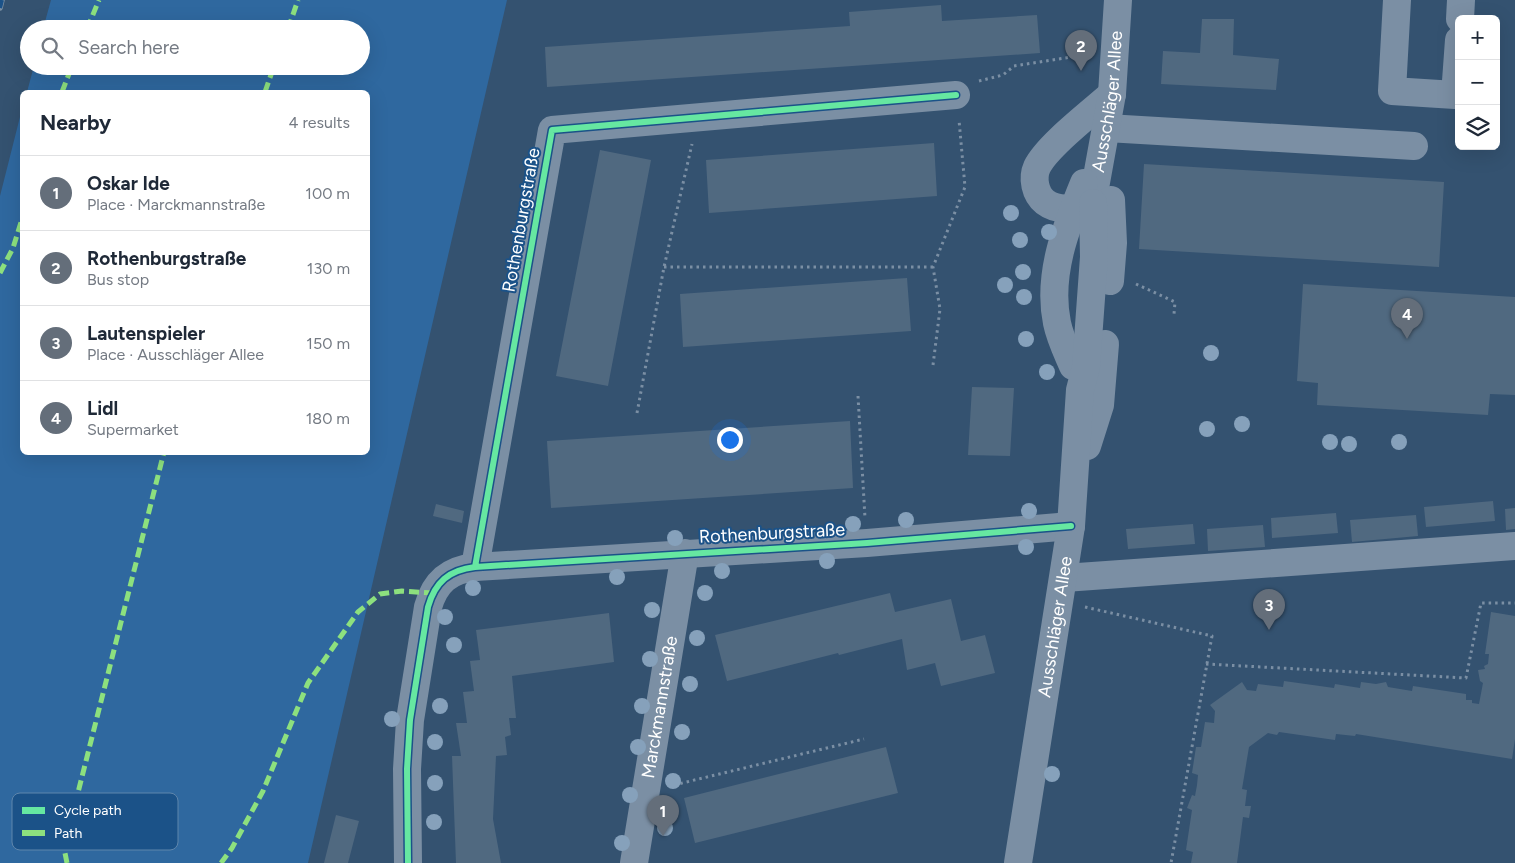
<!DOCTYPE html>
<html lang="en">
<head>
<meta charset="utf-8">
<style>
  :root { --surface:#fff; --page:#f2f2f3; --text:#1f2937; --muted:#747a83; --line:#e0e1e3; --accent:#646e7a }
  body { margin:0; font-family:Figtree,sans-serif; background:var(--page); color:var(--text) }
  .controls { position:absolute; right:15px; top:15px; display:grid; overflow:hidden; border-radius:8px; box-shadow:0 5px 20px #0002 }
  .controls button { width:45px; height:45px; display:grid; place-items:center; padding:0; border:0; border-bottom:1px solid var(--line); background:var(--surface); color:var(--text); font:25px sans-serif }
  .you { position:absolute; left:729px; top:439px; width:18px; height:18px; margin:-12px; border:4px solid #fff; border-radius:50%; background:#1a73e8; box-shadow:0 0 0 8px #1a73e833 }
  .badge { display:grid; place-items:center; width:32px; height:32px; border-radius:50%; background:var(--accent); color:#fff; font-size:16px; font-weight:700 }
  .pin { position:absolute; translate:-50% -41px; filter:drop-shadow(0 1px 2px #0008) }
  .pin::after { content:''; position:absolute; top:26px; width:18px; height:15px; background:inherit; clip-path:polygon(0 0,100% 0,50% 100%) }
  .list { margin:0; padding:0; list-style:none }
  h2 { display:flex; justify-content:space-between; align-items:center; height:65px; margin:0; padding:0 20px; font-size:21px }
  h2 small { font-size:16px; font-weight:400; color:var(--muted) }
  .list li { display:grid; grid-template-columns:32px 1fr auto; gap:15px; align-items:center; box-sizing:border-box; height:75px; padding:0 20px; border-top:1px solid var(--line) }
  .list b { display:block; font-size:19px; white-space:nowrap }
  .list p { margin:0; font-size:16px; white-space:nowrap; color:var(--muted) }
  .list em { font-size:16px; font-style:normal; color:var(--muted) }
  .icon { flex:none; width:28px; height:28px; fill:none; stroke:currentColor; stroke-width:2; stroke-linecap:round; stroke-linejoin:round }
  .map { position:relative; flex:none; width:1515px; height:863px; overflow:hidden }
  .search { position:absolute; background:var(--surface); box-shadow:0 5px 20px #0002; left:20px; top:20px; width:350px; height:55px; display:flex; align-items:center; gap:12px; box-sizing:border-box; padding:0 18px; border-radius:28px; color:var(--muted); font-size:19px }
  .panel { position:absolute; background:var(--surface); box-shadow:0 5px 20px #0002; left:20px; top:90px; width:350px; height:365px; border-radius:8px }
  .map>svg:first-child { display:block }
  .green { fill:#2f689f }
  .building { fill:#506980 }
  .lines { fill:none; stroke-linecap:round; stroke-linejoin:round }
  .path { stroke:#7b8fa4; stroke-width:3; stroke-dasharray:2.5 4; stroke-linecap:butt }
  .minor { stroke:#7b8fa4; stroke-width:28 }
  .rail-casing { stroke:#7b90a4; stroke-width:5.5 }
  .rail { stroke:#1b5288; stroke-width:4; stroke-dasharray:11; stroke-linecap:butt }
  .quiet { stroke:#8de07e; stroke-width:5; stroke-dasharray:10 5; stroke-linecap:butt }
  .cycleway-casing { stroke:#1b5288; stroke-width:9 }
  .cycleway { stroke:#66e7a1; stroke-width:6 }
  .tree { fill:#86a1bb }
  .labels { text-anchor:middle; stroke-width:4; stroke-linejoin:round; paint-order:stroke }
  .street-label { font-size:18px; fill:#fff; stroke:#1b5288 }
  .key { fill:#1b5288; stroke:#5f86ac; stroke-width:1 }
  .key-label { font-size:14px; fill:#fff }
</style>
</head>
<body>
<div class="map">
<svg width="1515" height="863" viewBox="0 0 1515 863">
  <rect width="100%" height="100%" fill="#345270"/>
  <path class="green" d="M 51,0 L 507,0 L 308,863 L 0,863 L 0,196 L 22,109 L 22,452 L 368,452 L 368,92 L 27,92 L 34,66 L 361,66 L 361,29 L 43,29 Z"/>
  <path class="building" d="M 941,5 L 942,21 L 1037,15 L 1040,53 L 547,87 L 545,47 L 850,26 L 849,12 Z
    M 1202,19 L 1234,19 L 1233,55 L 1279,59 L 1276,90 L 1161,84 L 1163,51 L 1200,53 Z
    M 934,143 L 937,196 L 709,213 L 706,160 Z
    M 600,150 L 651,160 L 608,386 L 556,376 Z
    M 1144,164 L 1444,182 L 1439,267 L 1139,249 Z
    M 907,278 L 911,331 L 683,347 L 680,294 Z
    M 1303,284 L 1515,297 L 1515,395 L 1490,394 L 1488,415 L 1317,405 L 1318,383 L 1297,381 Z
    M 972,387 L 1014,388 L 1010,456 L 968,455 Z
    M 850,421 L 853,488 L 551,508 L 547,441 Z
    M 1493,501 L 1495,521 L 1426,527 L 1424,507 Z
    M 436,504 L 464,511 L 462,523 L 433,516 Z
    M 1515,508 L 1515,529 L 1506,530 L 1505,509 Z
    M 1336,513 L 1338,533 L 1272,538 L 1271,518 Z
    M 1416,515 L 1418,536 L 1352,542 L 1350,520 Z
    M 1193,524 L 1195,544 L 1128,549 L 1126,529 Z
    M 1263,525 L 1265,547 L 1208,551 L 1207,529 Z
    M 890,593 L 895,612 L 951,599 L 961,641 L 985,635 L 995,673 L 941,686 L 935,663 L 907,670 L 902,639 L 839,655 L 838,653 L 727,681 L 715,635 Z
    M 1491,612 L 1515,616 L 1515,739 L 1512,759 L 1356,734 L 1355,736 L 1336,734 L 1335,740 L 1279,732 L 1277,735 L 1268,733 L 1249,747 L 1242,789 L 1247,790 L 1245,806 L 1251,806 L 1249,818 L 1243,817 L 1237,863 L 1191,863 L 1193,852 L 1186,850 L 1192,810 L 1187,808 L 1192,795 L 1195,796 L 1197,785 L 1198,775 L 1192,773 L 1196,747 L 1201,747 L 1205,722 L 1214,723 L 1215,711 L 1210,705 L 1242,682 L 1247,690 L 1256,691 L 1258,684 L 1283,687 L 1284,681 L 1334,688 L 1335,684 L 1360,688 L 1361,682 L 1376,684 L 1386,682 L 1388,687 L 1412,691 L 1413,686 L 1466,694 L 1466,700 L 1472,700 L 1472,703 L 1479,704 L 1483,683 L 1480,681 L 1478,670 L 1485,669 L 1484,666 L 1488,664 L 1489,654 L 1485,654 Z
    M 609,613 L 614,662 L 512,676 L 516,718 L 509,718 L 511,735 L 505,737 L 507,755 L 496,756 L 493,819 L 501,863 L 456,863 L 452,756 L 461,756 L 456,723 L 467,723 L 463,692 L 474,691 L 470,661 L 480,660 L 476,630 Z
    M 886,747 L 898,793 L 695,843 L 684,798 Z
    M 336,815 L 359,821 L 348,863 L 324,863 Z"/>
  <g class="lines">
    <path class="path" d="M 979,81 L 1003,75 L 1014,66 L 1078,56
      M 664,267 L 933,267
      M 1136,284 L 1175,302 L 1174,314
      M 933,365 L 940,309 L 933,267 L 965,187 L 959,120
      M 858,396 L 865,518
      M 637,413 L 664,267 L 692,144
      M 1085,607 L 1212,636 L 1171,863
      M 1206,664 L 1466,678 L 1481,603 L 1515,603
      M 674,785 L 864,739"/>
    <g class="minor">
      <path d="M 1397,0 L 1392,91 L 1455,95 L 1459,40"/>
      <path d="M 1460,19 L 1461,0"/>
      <path d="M 1107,128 L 1414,146"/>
      <path d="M 1089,204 C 1074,209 1058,212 1045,202 C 1035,194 1032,178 1037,167 C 1047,146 1093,111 1112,94"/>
      <path id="s1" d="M 1089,221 L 1112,94 L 1118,0"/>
      <path d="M 1110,281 L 1113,243 L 1111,200"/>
      <path d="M 1073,366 C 1067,352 1060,338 1057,323 C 1047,275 1066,227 1084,183"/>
      <path d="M 1087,446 L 1100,405 L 1105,344"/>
      <path d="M 475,567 L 552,130 L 956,95"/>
      <path d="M 1064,578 L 1515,546"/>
      <path d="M 408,863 L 407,769 L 410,720 L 428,607 C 435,582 449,570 475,567 L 867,543 L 1071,526"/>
      <path id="s2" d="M 634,863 L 685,553"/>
      <path id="s3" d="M 1018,863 L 1071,526 L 1080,390 L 1086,367 L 1094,257 L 1093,203"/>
    </g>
    <g class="rail-casing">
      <path id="rail" d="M 0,8 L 2,0"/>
    </g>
    <use href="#rail" class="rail"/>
    <path class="quiet" d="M 87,29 L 99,0
      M 288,29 L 298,0
      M 62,92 L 72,66
      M 265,92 L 274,66
      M 0,273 L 13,248 L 22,219
      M 67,863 L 64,848 L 164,452
      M 221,863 L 232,848 L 263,791 L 308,683 L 358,612 L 380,594 L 402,591 L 432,593"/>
    <g class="cycleway-casing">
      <path id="cycleway" d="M 475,567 L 552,130 L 956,95
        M 408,863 L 407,769 L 410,720 L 428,607 C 435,582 449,570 475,567 L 867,543 L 1071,526"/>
    </g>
    <use href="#cycleway" class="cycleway"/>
  </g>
  <g class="tree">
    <circle cx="1011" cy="213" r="8"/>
    <circle cx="1049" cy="232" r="8"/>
    <circle cx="1020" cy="240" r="8"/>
    <circle cx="1023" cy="272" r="8"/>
    <circle cx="1005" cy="285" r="8"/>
    <circle cx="1024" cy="297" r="8"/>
    <circle cx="1026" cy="339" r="8"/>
    <circle cx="1211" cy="353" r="8"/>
    <circle cx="1047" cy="372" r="8"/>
    <circle cx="1242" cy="424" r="8"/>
    <circle cx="1207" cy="429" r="8"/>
    <circle cx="1330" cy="442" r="8"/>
    <circle cx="1399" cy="442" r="8"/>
    <circle cx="1349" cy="444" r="8"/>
    <circle cx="1029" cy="511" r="8"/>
    <circle cx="906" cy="520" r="8"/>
    <circle cx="853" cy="524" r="8"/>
    <circle cx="675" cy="538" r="8"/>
    <circle cx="1026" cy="547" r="8"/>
    <circle cx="827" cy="561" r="8"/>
    <circle cx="722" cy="571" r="8"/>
    <circle cx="617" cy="577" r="8"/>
    <circle cx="473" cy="588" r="8"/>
    <circle cx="705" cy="593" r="8"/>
    <circle cx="652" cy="610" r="8"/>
    <circle cx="445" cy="617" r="8"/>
    <circle cx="697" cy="638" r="8"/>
    <circle cx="454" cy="645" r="8"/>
    <circle cx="650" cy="659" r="8"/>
    <circle cx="690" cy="684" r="8"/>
    <circle cx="440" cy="706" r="8"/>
    <circle cx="642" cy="706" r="8"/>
    <circle cx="392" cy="719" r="8"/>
    <circle cx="682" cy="732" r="8"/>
    <circle cx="435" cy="742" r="8"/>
    <circle cx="638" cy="747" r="8"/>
    <circle cx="1052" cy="774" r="8"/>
    <circle cx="673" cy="781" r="8"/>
    <circle cx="435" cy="783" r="8"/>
    <circle cx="630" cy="795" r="8"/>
    <circle cx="434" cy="822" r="8"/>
    <circle cx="665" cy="828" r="8"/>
    <circle cx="622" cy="843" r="8"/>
  </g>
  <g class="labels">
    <g class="street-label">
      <text dy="6" stroke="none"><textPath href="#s1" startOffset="121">Ausschläger Allee</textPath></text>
      <text transform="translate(521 220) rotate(-80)" y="6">Rothenburgstraße</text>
      <text transform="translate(772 533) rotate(-3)" y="6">Rothenburgstraße</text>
      <text dy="6" stroke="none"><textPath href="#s3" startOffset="239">Ausschläger Allee</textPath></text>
      <text dy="6" stroke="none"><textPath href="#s2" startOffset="158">Marckmannstraße</textPath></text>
    </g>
  </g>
  <rect x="12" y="793" width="166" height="57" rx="8" class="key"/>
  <rect x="22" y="807" width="23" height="7" fill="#66e7a1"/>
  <rect x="22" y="830" width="23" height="6" fill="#8de07e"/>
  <g class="key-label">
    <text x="54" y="815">Cycle path</text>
    <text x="54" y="838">Path</text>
  </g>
</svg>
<div class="controls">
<button>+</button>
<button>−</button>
<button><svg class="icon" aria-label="layers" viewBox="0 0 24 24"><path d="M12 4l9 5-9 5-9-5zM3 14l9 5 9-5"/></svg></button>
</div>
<div class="you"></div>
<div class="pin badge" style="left:663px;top:836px">1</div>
<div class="pin badge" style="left:1081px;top:71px">2</div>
<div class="pin badge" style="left:1269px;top:630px">3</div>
<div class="pin badge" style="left:1407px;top:339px">4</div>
<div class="search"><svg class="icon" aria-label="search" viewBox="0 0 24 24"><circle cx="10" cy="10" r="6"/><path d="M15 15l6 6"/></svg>Search here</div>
<section class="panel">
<h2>Nearby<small>4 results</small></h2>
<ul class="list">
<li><span class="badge">1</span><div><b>Oskar Ide</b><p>Place · Marckmannstraße</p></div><em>100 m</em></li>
<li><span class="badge">2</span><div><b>Rothenburgstraße</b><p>Bus stop</p></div><em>130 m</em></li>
<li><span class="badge">3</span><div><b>Lautenspieler</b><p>Place · Ausschläger Allee</p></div><em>150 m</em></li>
<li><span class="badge">4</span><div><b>Lidl</b><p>Supermarket</p></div><em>180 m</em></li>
</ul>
</section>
</div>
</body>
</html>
